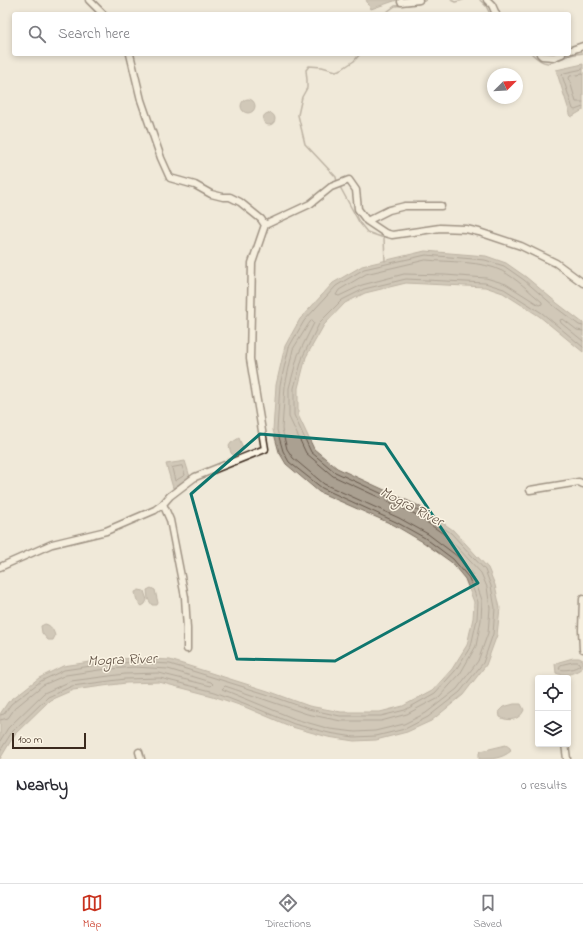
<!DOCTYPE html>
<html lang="en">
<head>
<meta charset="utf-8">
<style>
  :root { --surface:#fff; --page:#f2f2f3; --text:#2b2b33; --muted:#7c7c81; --line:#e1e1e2; --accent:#c8321e }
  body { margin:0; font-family:"Indie Flower",sans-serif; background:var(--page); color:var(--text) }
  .controls { position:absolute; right:12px; bottom:12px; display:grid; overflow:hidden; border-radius:4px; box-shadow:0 2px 6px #0003 }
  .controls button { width:36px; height:36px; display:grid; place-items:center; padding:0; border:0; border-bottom:1px solid var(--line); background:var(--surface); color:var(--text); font:20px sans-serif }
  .compass { position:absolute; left:487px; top:68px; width:36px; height:36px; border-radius:50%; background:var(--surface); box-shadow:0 2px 6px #0003; rotate:66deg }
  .scale { position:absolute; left:12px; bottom:10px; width:74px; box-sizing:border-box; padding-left:4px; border:2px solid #3b2a1e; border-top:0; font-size:11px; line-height:14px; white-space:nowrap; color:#3b2a1e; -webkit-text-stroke:3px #fcf5e5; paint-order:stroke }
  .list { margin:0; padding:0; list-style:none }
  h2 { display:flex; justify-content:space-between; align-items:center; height:52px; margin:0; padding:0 16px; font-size:17px }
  h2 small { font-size:13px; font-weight:400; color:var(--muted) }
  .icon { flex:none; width:22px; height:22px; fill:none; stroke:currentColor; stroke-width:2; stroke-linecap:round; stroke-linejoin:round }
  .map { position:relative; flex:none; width:583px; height:759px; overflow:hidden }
  .search { position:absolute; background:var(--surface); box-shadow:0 2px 6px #0003; left:12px; right:12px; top:12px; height:44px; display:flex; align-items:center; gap:10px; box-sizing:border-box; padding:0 14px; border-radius:4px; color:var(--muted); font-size:15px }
  .sheet { height:124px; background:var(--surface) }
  nav { display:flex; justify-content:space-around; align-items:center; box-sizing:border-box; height:56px; border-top:1px solid var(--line); background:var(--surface); font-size:11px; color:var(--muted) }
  nav a { display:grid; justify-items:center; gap:2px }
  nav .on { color:var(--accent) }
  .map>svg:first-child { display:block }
  .water { fill:#aaa091; stroke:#7e7163 }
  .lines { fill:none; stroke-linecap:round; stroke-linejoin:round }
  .shore { stroke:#67594c; stroke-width:1 }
  .stream { stroke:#7e7163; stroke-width:1.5 }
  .minor-casing { stroke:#3b2a1e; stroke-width:9 }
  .minor { stroke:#fcf5e5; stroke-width:6 }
  .marked { fill:none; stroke:#0f766e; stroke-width:3; stroke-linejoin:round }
  .labels { text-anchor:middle; stroke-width:3; stroke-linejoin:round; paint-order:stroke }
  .water-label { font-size:15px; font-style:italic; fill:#625346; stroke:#fcf5e5 }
</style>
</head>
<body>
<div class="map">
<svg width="583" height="759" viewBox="0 0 583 759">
  <rect width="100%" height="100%" fill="#f0e9d9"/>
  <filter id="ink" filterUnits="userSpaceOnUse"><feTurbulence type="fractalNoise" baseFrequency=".025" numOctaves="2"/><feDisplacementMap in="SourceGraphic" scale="8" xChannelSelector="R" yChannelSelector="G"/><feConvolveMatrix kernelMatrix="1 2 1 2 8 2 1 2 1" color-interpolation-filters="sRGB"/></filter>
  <g filter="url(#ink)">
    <path class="water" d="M 366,0 L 397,0 L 371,9 Z
      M 583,64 L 583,110 L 571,117 L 556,70 Z
      M241 106a7 7 0 1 1 14 0a7 7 0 1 1-14 0Z
      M263 119a6 6 0 1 1 12 0a6 6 0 1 1-12 0Z
      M 425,251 L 486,256 L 506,263 L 526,277 L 557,303 L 583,323 L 583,352 L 539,316 L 503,293 L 485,287 L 406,283 L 365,293 L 345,303 L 324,325 L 306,357 L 298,388 L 298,415 L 314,449 L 337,468 L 419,506 L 453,530 L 488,568 L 495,585 L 500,608 L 497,635 L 486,665 L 463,695 L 431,721 L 407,732 L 376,740 L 354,741 L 328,737 L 292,727 L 245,707 L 213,696 L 159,682 L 126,683 L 73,690 L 50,700 L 15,734 L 0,759 L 0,714 L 8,702 L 39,678 L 63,666 L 97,661 L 134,658 L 170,660 L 268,691 L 309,706 L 341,712 L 380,712 L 403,706 L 433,690 L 452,669 L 467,645 L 473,618 L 474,602 L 465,579 L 451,562 L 423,542 L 394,525 L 319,492 L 286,464 L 279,452 L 273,430 L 276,385 L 285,346 L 300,319 L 333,283 L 362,266 Z
      M 239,438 L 243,448 L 239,453 L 233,455 L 231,453 L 229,446 L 231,443 Z
      M 185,461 L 190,477 L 173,488 L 166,464 Z
      M 151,588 L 155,590 L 158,603 L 157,605 L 152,605 L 148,599 L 147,590 Z
      M 139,590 L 144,591 L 147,600 L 145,604 L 142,606 C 137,603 136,598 135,592 Z
      M 45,624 C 51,625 54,631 55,636 L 53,640 L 48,640 L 42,633 L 41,626 Z
      M 573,658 L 579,658 L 583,660 L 583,667 C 577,673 564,677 556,673 L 555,664 L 559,662 Z
      M 514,704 L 521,704 L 524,710 C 520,720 508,722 500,717 L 499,711 L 503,707 Z
      M 506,745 L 510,748 L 511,751 C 501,759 492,759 479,759 L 479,753 L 481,751 Z"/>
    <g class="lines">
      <path class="shore" d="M 583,69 L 564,73 L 562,75 L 573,109 L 575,110 L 583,107
        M 583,74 L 570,76 L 569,78 L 576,102 L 583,102
        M 426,260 C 448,262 483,261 502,271 C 517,279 529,291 542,302 L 542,304 L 539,305 L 506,284 L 486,278 L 445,275 L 404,274 L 362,285 L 339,296 L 336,295 L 339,290 L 366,274 Z
        M 312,320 L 314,323 L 298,355 L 289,388 L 289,417 L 306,453 L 333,476 L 415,514 L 448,537 L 481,573 L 487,587 L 490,608 L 488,633 L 478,661 L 457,689 L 426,713 L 404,724 L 375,731 L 355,732 L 330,729 L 295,719 L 222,689 L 225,686 L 307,714 L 341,721 L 381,721 L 407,714 L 439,697 L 460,674 L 476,646 L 481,620 L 482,600 L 473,575 L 457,556 L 428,534 L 399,518 L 324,484 L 293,458 L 287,449 L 282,429 L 285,386 L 293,349 L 308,325 Z
        M 583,331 L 577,330 L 563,319 L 560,320 L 561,323 L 583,341
        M 182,466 L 185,475 L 175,481 L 172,468 Z
        M 573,662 L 578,662 L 580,665 C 575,669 565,671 559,669 L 561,665 Z
        M 0,715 L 4,714 L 11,704 L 41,681 L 64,670 L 98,665 L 134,662 L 170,664 L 266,694 L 308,709 L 340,716 L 381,716 L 405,710 L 435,693 L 455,671 L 471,646 L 477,619 L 478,602 L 469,578 L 453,559 L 425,538 L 396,522 L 322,488 L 289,462 L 283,451 L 277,430 L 280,385 L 289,347 L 304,321 L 336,286 L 364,269 L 426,255 L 485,260 L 504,266 L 524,280 L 554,306 L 579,325 L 583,326
        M 0,720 L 8,718 L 15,708 L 43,685 L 66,675 L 99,670 L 134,667 L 168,669 L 211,682 L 213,684 L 211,686 L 159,673 L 125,674 L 71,681 L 44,693 L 8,728 L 0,741
        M 0,751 L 12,732 L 48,697 L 72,686 L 125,679 L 160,678 L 215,692 L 246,704 L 294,724 L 329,733 L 354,737 L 376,736 L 405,729 L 428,717 L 460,692 L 483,663 L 493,634 L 495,608 L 491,586 L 485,570 L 451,533 L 417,510 L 335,472 L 311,452 L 294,415 L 294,388 L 303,356 L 320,322 L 342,300 L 364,289 L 406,279 L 485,283 L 504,289 L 542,313 L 583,347"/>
      <path class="stream" d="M 451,0 L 455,2 L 463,0
        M 480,0 L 486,6 L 490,14
        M 384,14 L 395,6 L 418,4 L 426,0
        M 532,54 C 547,68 550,63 567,56 C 572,54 578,54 583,53
        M 337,182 L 336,177 L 305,144 L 298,115 L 302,97 L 307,88 L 307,80 L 306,70 L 309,66 L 322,67 L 336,71 L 342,69 L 354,61 L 360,54
        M 339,185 L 359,222 L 367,232 L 384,238 L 385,261"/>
      <g class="minor-casing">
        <path id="minor" d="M 89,0 L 103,14
          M 487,0 L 492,5 L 496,14
          M 401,2 L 419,0
          M 569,51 L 583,46
          M 130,54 L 141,100 L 161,158 L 170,178 L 195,185 L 211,194 L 223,197 L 230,197 L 240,202 L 261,219 L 265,225 L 252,263 L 250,359 L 265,449 L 195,477 L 170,496 L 163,504
          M 540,54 L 542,56 L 554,57 L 562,54
          M 367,221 L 385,233 L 392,235 L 440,228 L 466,229 L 479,232 L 521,246 L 556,263 L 583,283
          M 265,225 L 310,204 L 331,187 L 349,180 L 356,190 L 358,209 L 367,221 L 389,210 L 405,206 L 441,206
          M 530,490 L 579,482 L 583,484
          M 0,567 L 52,544 L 106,531 L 155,510 L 163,504 L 170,520 L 185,597 L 187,629 L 187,649
          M 583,599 L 582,630 L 583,649
          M 565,744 L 567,759
          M 139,752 L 141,759"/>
      </g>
      <use href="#minor" class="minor"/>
    </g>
  </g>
  <path d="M0 0H583V759H0ZM 260,434 L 385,444 L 478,583 L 335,661 L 237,659 L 191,494 Z" fill="#f0e9d9" fill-opacity=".55" fill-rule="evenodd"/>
  <path class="marked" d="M 260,434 L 385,444 L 478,583 L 335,661 L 237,659 L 191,494 Z"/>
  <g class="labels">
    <g class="water-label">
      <text transform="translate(412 506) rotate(28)" y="5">Mogra River</text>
      <text transform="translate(122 659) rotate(-2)" y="5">Mogra River</text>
    </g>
  </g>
</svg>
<div class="controls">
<button><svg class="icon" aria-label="locate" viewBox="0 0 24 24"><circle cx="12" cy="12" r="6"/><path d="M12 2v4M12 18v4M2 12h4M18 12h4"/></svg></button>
<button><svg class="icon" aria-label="layers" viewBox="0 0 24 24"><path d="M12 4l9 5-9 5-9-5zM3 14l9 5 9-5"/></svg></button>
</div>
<svg class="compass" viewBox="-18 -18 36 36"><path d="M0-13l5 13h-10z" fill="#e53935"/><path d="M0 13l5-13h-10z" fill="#7c7c81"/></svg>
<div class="scale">100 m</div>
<div class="search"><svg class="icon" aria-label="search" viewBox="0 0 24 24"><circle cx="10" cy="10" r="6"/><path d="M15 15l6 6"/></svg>Search here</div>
</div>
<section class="sheet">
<h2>Nearby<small>0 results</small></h2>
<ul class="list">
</ul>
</section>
<nav>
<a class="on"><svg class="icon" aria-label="map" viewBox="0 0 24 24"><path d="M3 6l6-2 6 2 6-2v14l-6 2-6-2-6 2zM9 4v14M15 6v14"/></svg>Map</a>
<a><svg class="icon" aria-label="directions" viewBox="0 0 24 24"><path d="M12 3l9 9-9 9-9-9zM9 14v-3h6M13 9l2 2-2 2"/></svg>Directions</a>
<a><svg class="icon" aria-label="saved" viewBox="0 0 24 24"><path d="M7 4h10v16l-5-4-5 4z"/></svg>Saved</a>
</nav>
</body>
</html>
